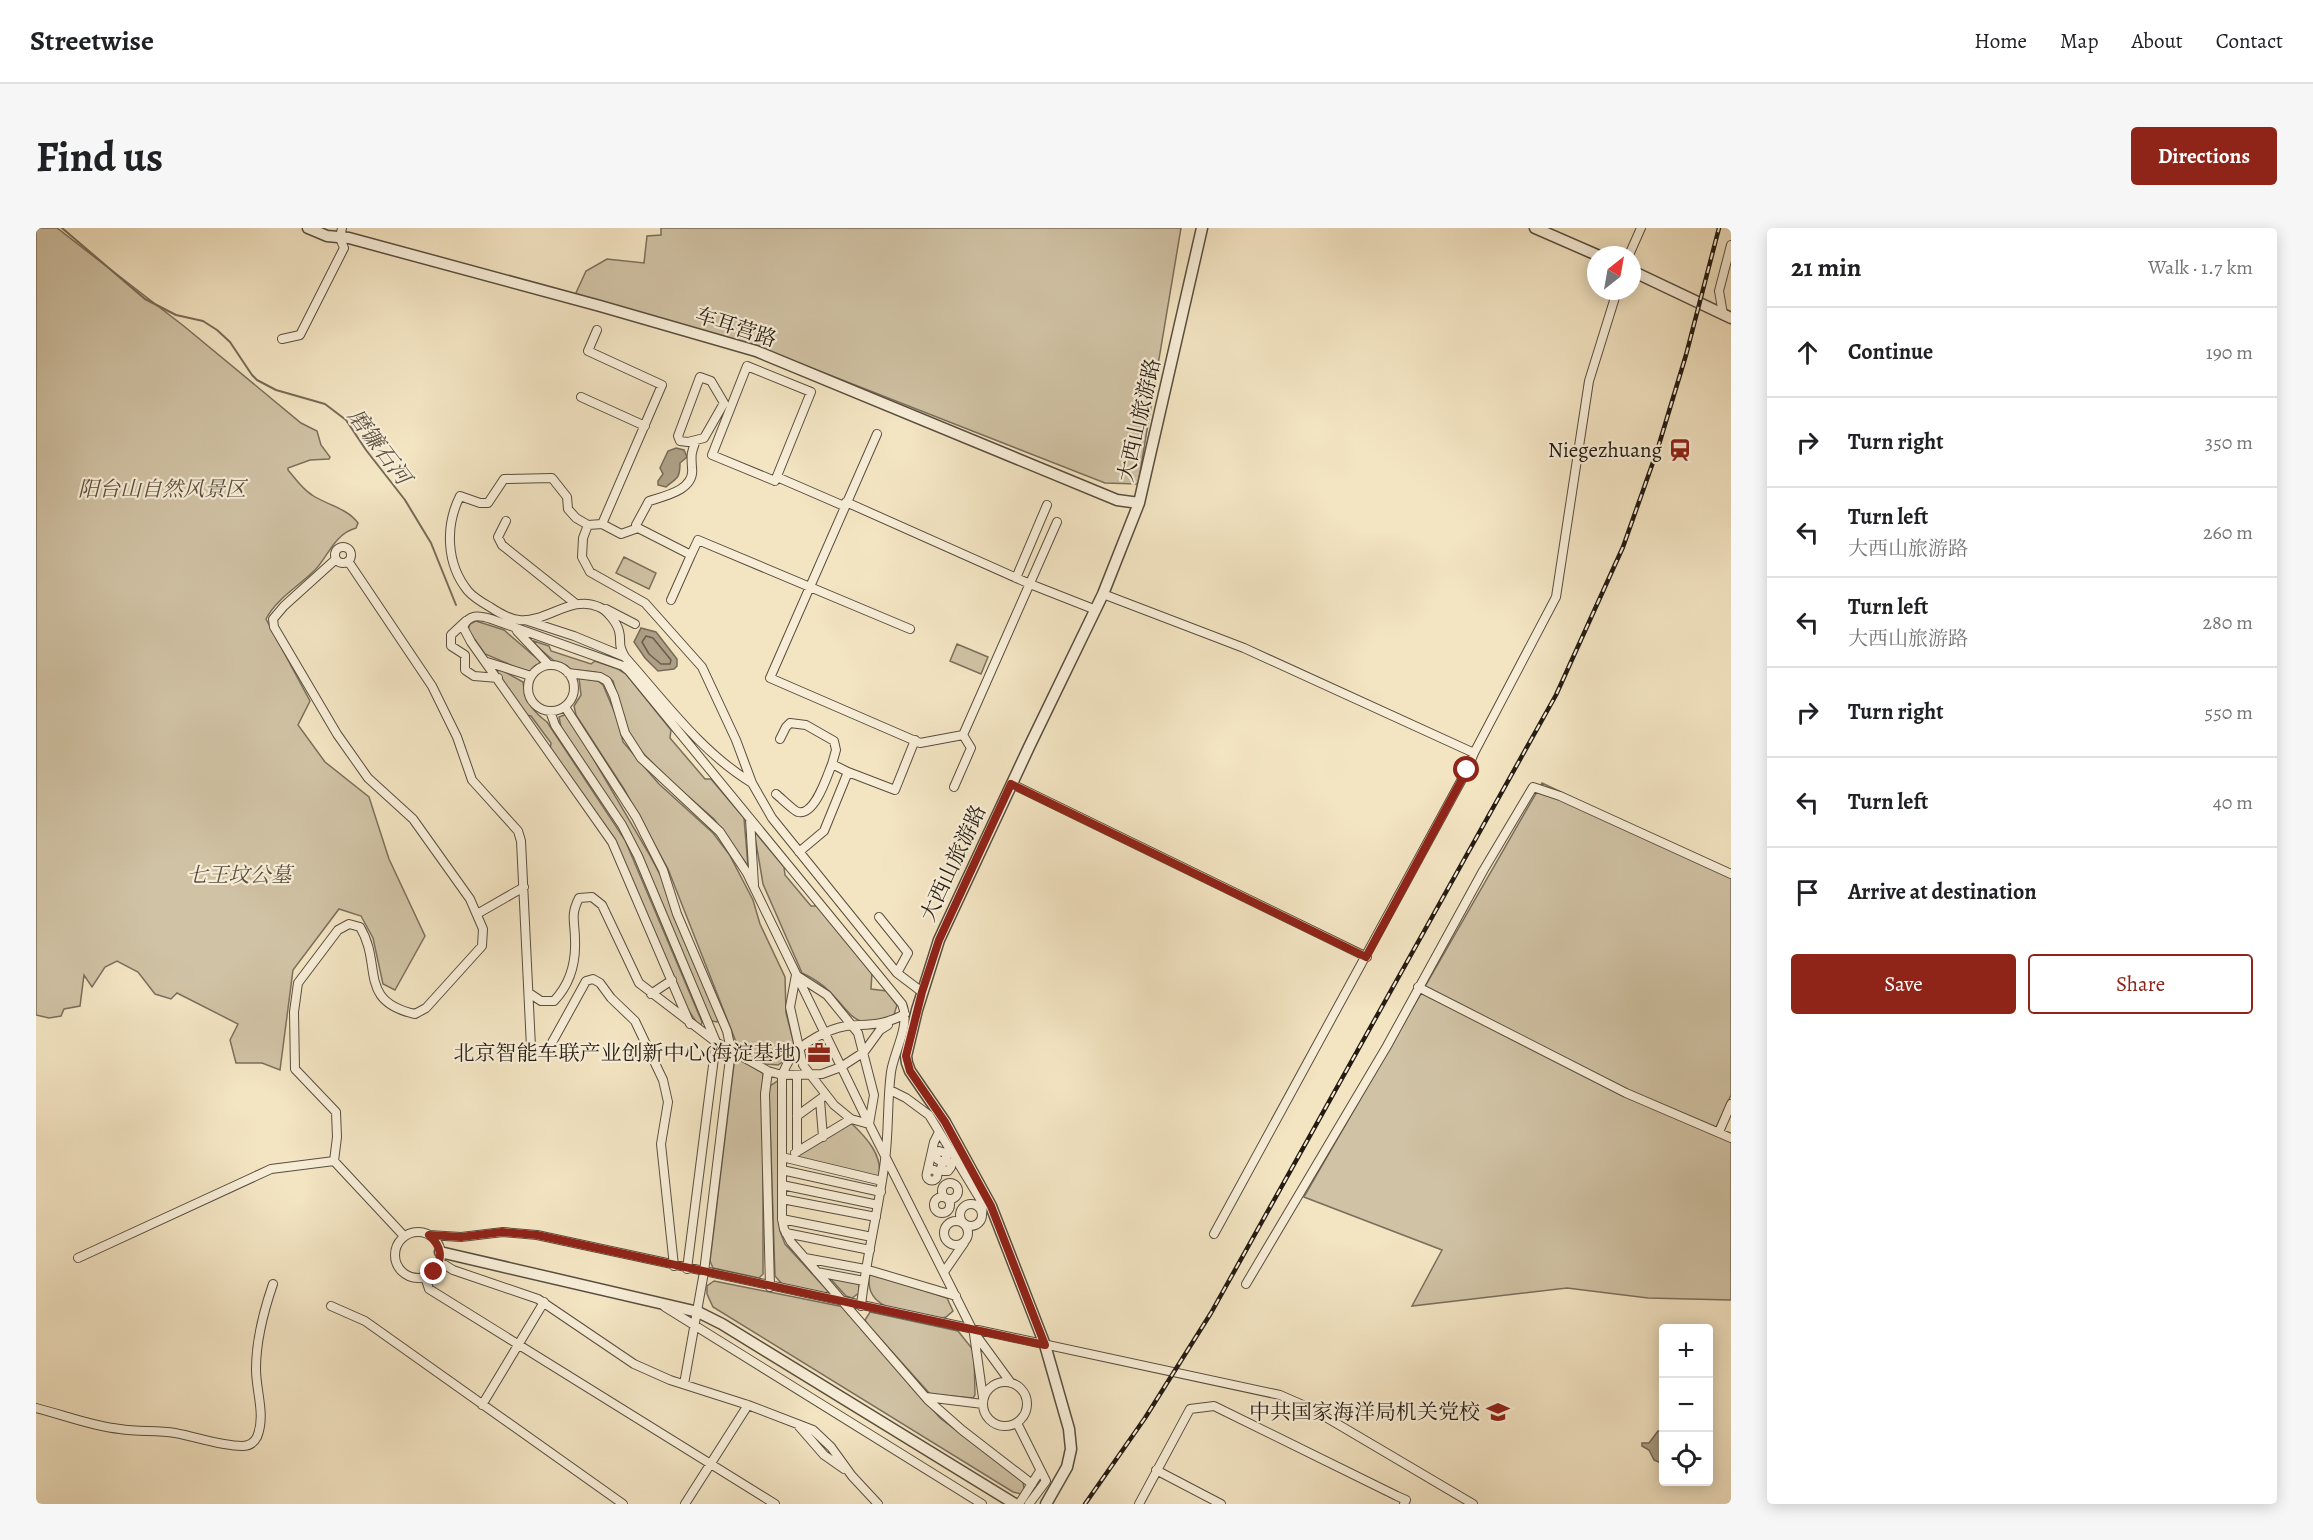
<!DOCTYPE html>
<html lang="en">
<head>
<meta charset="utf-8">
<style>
  :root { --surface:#fff; --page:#f6f6f6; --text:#202124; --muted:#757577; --line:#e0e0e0; --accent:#8f2418 }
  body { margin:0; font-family:Alegreya,"Noto Serif SC",serif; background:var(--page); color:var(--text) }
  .controls { position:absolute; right:18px; bottom:18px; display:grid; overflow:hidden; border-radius:6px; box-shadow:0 3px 15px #0003 }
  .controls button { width:54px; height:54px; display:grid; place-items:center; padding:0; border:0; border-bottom:2px solid var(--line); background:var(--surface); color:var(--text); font:30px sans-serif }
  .compass { position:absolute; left:1551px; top:18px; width:54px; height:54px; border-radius:50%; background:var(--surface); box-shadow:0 3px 15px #0003; rotate:31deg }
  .stop { position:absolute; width:18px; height:18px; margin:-14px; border:4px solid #8f2418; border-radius:50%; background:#fff }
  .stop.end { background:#8f2418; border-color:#fff; box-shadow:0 2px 6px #0008 }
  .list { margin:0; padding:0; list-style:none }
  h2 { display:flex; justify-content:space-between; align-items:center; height:78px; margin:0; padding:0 24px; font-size:26px }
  h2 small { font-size:20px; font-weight:400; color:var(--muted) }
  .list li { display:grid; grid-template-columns:39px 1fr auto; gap:18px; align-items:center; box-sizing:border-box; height:90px; padding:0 24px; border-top:2px solid var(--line) }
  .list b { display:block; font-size:22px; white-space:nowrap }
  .list p { margin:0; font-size:20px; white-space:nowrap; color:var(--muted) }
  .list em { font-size:20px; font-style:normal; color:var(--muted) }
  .actions { display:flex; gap:12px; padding:18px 24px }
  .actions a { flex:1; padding:14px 0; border:2px solid var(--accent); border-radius:6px; text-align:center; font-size:21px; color:var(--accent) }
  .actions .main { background:var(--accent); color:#fff }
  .icon { flex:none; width:33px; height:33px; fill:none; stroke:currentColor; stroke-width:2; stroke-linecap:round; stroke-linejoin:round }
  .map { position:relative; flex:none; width:1695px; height:1276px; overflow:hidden; border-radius:6px }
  header { display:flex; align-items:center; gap:36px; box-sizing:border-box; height:84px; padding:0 30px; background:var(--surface); border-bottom:2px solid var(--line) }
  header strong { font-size:28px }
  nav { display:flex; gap:33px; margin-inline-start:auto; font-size:21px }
  .intro { display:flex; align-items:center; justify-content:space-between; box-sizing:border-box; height:144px; padding:0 36px }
  h1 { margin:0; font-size:42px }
  .button { padding:15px 27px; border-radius:6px; background:var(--accent); color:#fff; font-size:21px; font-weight:700 }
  main { display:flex; gap:36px; padding:0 36px }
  aside { flex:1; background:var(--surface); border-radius:6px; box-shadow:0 3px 15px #0003 }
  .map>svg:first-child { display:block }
  .green { fill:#d0c2a4; stroke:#7a6f5c; stroke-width:1.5 }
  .water { fill:#ada086; stroke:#766b58; stroke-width:1.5 }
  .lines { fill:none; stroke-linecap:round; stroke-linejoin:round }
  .shore { stroke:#685e4c; stroke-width:1.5 }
  .stream { stroke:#766b58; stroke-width:2 }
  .minor-casing { stroke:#584e3f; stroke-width:10 }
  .tertiary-casing { stroke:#584e3f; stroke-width:13 }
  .minor { stroke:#f7edd7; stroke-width:8 }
  .tertiary { stroke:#f7edd7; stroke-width:10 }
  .rail-casing { stroke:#241c13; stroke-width:4.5 }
  .rail { stroke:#f7edd7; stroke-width:2; stroke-dasharray:7; stroke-linecap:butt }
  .route { stroke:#8f2418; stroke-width:8 }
  .labels { text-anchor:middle; stroke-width:4.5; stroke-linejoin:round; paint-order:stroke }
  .street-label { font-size:21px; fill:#241c13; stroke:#f7edd7 }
  .poi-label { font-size:21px; fill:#241c13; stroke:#f7edd7; text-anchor:end }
  .park-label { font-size:21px; font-style:italic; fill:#584e3e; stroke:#f7edd7 }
  .water-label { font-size:22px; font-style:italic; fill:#5b5141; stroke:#f7edd7 }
</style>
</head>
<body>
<header>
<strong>Streetwise</strong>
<nav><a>Home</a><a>Map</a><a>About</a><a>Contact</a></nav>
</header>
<div class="intro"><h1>Find us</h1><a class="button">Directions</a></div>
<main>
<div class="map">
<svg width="1695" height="1276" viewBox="0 0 1695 1276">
  <rect width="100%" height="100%" fill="#f3e4c2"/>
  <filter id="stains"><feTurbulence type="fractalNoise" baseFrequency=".00333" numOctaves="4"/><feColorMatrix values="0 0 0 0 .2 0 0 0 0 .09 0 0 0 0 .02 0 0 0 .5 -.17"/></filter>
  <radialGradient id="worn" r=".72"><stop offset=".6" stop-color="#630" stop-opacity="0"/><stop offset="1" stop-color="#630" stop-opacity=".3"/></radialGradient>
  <path class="green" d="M 0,0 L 21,0 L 149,99 L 265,195 L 281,203 L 285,217 L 294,229 L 293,231 L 274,232 L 252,240 L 252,242 C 259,250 266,261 276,267 C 291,277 311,280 322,295 L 320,300 C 298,306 292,329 279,342 C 263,358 240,371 230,391 L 274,473 L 262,497 L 289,534 L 333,569 L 353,631 L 389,708 L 359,762 L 347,756 L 337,710 L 325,688 L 303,681 L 257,742 L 244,842 L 226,835 L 200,835 L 194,812 L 202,796 L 141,765 L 135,771 L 119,766 L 102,744 L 81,733 L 69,739 L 56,759 L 48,747 L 44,778 L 28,781 L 25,788 L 13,790 L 0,787 Z
    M 625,0 L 1145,0 L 1102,256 L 1069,255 L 722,119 L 539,67 L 550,43 L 571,31 L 608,35 L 611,8 L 625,7 Z
    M 588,329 L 620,345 L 613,361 L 580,345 Z
    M 440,393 L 468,402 L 505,434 L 494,445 L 449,426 L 432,402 L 434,396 Z
    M 498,413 L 513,418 L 515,423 L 555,436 L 559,433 L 582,441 L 590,446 L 635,502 L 634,510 L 669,551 L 675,551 L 708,590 L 712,638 L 678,591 L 630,549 L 605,523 L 592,505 L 577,453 C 564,440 548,445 533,441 C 519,436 509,425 499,416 Z
    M 921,416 L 952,429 L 945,446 L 914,433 Z
    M 464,441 L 487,454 C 489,472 496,483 511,494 L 589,612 L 666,794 L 665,798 L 661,795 L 649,777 L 578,610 L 514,522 L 515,515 L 495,488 L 490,487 L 461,444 Z
    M 543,450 L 562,453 L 567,457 L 581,490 L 587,514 L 623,556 L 677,605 L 693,626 L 717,672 L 724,696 L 749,749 L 750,785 L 758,816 L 748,833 L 742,837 L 730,836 L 702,819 L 632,641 L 588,561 L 540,487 L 538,478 L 545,467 Z
    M 531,486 L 612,624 L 629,656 L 682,791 L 681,794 L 676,793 L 674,790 L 618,658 L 525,499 L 523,489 Z
    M 1506,555 L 1695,645 L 1695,867 L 1679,902 L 1695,910 L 1695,1072 L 1612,1070 L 1531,1060 L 1376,1078 L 1406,1022 L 1268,969 Z
    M 718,603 L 748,639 L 749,647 L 775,678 L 781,678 L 836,744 L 835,761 L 851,763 L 861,777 L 858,787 C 817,803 819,789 794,764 C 786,756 777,750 766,745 L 727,656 Z
    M 699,828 L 727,845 L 727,1046 L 723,1050 L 677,1040 L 674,1033 Z
    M 743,852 L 744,1003 L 749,1016 L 790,1061 L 792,1063 L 789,1066 L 747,1057 L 739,1048 L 733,863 L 734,858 Z
    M 815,895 C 830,909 847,927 843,949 L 758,929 Z
    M 834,1045 L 911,1070 L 917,1083 L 910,1089 L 904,1091 C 877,1085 825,1085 834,1045 Z
    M 792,1048 L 823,1055 L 823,1065 L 816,1070 L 810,1068 Z
    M 678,1053 L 808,1079 L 904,1190 L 987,1253 L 988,1261 L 985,1266 L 977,1264 L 677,1079 L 671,1066 L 671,1058 Z
    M 834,1084 L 922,1103 L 938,1123 L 939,1167 L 937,1170 L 894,1166 L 832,1097 L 829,1092 Z"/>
  <path class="water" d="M 640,220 L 648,222 L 651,229 L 644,235 C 644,252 640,250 630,259 L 622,257 L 622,253 L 627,246 L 624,240 L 632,223 Z
    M 605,400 L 620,404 L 641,431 L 641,438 L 638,441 L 622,443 L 609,430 L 598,414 Z
    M 1622,1203 L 1627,1203 L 1627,1236 L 1618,1232 L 1613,1222 L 1606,1218 L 1606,1215 L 1613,1215 Z"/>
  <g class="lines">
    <path class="shore" d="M 610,408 L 617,410 L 635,432 L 634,436 L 625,436 L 613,426 L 606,414 Z"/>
    <path class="stream" d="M 26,0 L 109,71 L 140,87 L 167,93 L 181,102 L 194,114 L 216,147 L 221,152 L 240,162 L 289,176 L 310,192 L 330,222 L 369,272 L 395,315 L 420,377"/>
    <g class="minor-casing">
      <path id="minor" d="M 1593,27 L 1605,0
        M 1687,86 L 1683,63 L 1695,17
        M 561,102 L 552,123 L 626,157 L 566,296 L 552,297 L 547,310 L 546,329 L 554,344 L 609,375 L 666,439 L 700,512 L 716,555 L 736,590 L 861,745 L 886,764
        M 246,111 L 264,107 L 308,20 L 304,10 L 306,0
        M 711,138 L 775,164 L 739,253 L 676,227 Z
        M 664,149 L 675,153 L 688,175 L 668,210 L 652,214 L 644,213 L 642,208 Z
        M 545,169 L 609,198
        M 841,206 L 734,450 L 884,515 L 927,507 L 1021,294
        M 741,249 L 808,278
        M 810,274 L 994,356 L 1060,382
        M 470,293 L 462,309 L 466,317 L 540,376
        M 566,296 L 585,306 L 602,300 L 655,327 L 635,372
        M 552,297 L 540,290 L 532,281 L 531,269 L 516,250 L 468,251 L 452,275 L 444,275 L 424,268 C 409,298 410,336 432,363 C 438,370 447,375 454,379 C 463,385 473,391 483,392 C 511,395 535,366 563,379 C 571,382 581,395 583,403 C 586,415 581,415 589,429 C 629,474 665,524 716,555
        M 602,300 L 600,297 L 613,273 C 629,268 659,262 656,240 C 655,226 655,226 660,212
        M299 327a8 8 0 1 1 16 0a8 8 0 1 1-16 0Z
        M 655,327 L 662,312 L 874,401
        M 312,333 L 396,458 L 421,509 L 436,552 L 482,603 L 485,613 L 495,819 L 502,822 L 513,820 L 550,753 L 557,751 L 564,755 L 575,770 L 599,793 L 627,852 L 632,874 L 625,916 L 638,1038
        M 980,350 L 1011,277
        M 1067,366 L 1208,420 L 1438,525
        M 570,381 L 599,396
        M 430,393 L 415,407 L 415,418 L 429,427 L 429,442 L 438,448 L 462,450
        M 492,393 L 538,408 L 589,429
        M 481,403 L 513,437
        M 451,434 L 495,448
        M492 460a23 23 0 1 1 46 0a23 23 0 1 1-46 0Z
        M 532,445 L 564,449 L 571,453 L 578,468 L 589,505 L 605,530 L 684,604 L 711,645 L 833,896 L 937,1103 L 975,1155
        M 529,479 L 600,589 L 627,642 L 641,686 L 691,803 L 695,822 L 668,1044 L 648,1156
        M 514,483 L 519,497 L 586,597 L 602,628 L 680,814 L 651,1041
        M 744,511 L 750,499 L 754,495 L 770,497 L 798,513 L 800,522 L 796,536 L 812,544
        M 976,556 L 1331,729
        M 918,559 L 935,520 L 927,507
        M 740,566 C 745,570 758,583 762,584 C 779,588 791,548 796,536
        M 714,591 L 718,657
        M 763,624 L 788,603 L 812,544 L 859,562 L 879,512
        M 441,686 L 488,659
        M 843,689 L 872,725 L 861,745
        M 760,747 L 791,767 L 822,805 L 838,867 L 833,896 L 815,891 L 798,877 L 767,837 L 754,779 Z
        M 1382,759 L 1590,865 L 1695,910
        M 493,765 L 505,773 L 518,773 C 535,755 540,735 539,712 C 539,693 534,688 543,670 L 556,669 L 566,677 L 603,755 L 680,814 L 732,843 L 746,847 L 786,846 L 805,839 L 828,824 L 844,802 L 852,797
        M 615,766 L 636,752
        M 869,786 C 847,798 833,796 810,798 C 792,801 765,815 754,831 C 751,836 748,842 746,847 L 746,991 L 748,1001 L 755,1014 L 892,1172 L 926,1202 L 996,1256
        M 654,796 L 576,614 L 435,414 L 427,399 C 433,386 442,387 455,391 L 587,438 L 593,443 L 866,776 C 875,797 858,823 855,844 C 851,873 853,903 849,932 C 843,981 830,1029 825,1078
        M 732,843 L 729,866 L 734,1059
        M 761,847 L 761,924
        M 854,862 L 870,870 L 893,887 L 947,976 L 946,987
        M 784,872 L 787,909
        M 761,888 L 787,869
        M 1683,904 L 1695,876
        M 759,925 L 815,891
        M 746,929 L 846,953
        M 298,933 L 368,1008
        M 907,934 L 905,940 L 907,943 L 912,943 L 915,939 L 915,936 L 911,933 C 907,933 904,934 901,931 L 900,926 L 903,923 L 910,925 L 910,930 L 907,934
        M890.5 947a5.5 5.5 0 1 1 11 0a5.5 5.5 0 1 1-11 0Z
        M 746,942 L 845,964
        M 891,945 L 898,914 L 903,904
        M906 963a8 8 0 1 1 16 0a8 8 0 1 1-16 0Z
        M 746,957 L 842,977
        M898 977a8 8 0 1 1 16 0a8 8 0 1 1-16 0Z
        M 746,971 L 840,989
        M924 987a11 11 0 1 1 22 0a11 11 0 1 1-22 0Z
        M 746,991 L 836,1009
        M908 1005a12 12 0 1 1 24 0a12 12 0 1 1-24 0Z
        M359 1027a23 23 0 1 1 46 0a23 23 0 1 1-46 0Z
        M 750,1005 L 834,1022
        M 1178,1006 L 1431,542 L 1438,525 L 1520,369 L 1553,153 L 1581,63
        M 393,1007 L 425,1009 L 467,1004 L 501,1007 L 1244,1167 L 1276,1181 L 1437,1276
        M 42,1030 L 235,941 L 298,933 L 301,909 L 300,884 L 259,841 L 258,784 L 262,755 L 302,702 L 313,696 L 324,699 C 347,737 321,773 379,786 L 390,780 L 446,718 L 447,701 L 434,671 L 377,591 L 332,550 L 301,506 L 238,399 L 237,391 L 248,378 L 300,331
        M 769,1030 L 829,1041 L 920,1068
        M 404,1034 L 417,1042 L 502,1071 L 598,1136 L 634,1152 L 712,1177 L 777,1202 L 795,1219 L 816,1248 L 842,1276
        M 781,1044 L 828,1053
        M 908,1044 L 928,1015
        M 389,1049 L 393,1061 L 739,1276
        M 1210,1056 L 1351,818 L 1447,643 L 1497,559 L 1524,568 L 1695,646
        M 295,1078 L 329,1093 L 587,1276
        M 629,1079 L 946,1276
        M 938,1106 L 947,1170
        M947 1176a22 22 0 1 1 44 0a22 22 0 1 1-44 0Z
        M 890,1169 L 947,1176
        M 446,1177 L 508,1074
        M 0,1180 C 28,1187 55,1198 84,1201 C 102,1204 121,1202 139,1205 C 161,1209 184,1218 206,1218 C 213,1218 218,1215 221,1209 C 230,1187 220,1164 220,1141 C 220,1113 228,1082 237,1056
        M 981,1195 L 1010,1253 L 993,1276
        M 761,1196 L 788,1227 L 808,1241
        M 1120,1242 L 1185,1276
        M 649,1276 L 712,1177
        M 983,1276 L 1004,1243
        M 1103,1276 L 1154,1181 L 1178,1178 L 1361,1268 L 1370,1272 L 1368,1276"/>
    </g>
    <g class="tertiary-casing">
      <path id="tertiary" d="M 272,0 L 291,8 L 313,10 L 564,78 L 720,123 L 1081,272 L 1103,275
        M 1499,0 L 1561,27
        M 1596,43 L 1695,90
        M 404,1024 L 662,1084 L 686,1096 L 979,1276
        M 1010,1276 L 1031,1239 L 1035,1221 L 1033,1201 L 1009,1117 L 955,978 L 909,894 L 874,843 L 871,835 L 870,828 L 881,782 L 903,712 L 993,519 L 1067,366 L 1103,275 L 1166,0"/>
    </g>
    <use href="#minor" class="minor"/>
    <use href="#tertiary" class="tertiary"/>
    <g class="rail-casing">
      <path id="rail" d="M 1049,1276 L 1109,1190 L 1175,1085 L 1520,467 L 1587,319 L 1621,223 L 1650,127 L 1683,0"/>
    </g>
    <use href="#rail" class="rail"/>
  </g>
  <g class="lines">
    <path class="route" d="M 398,1044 C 407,1030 406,1019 393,1007 L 425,1009 L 466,1004 L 501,1007 L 1009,1117 L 955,978 L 909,894 L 874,843 L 870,828 L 886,764 L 903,712 L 975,556 L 1330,729 L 1431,542"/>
  </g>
  <defs>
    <g id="station-bare" transform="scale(1.8)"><path d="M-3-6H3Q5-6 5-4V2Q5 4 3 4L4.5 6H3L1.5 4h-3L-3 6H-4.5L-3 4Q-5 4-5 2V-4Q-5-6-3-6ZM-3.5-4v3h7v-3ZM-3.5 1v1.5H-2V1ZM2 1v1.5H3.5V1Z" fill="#8f2418" stroke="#f7edd7" stroke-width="2.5" paint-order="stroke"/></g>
    <g id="office-bare" transform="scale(1.8)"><path d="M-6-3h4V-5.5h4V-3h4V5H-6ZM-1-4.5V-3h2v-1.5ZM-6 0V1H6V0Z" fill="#8f2418" stroke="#f7edd7" stroke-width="2.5" paint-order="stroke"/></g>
    <g id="university-bare" transform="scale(1.8)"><path d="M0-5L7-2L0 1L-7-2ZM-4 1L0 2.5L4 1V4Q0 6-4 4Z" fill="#8f2418" stroke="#f7edd7" stroke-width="2.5" paint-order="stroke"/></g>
  </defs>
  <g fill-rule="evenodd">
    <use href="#station-bare" x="1644" y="222"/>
    <use href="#office-bare" x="783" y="825"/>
    <use href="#university-bare" x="1462" y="1184"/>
  </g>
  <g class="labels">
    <g class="street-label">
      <text transform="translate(700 99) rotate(18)" y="7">车耳营路</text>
      <text transform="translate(1103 192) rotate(-77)" y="7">大西山旅游路</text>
      <text transform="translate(917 635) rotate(-65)" y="7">大西山旅游路</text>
    </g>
    <g class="poi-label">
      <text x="1626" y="229">Niegezhuang</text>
      <text x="765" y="832">北京智能车联产业创新中心(海淀基地)</text>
      <text x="1444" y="1191">中共国家海洋局机关党校</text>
    </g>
    <g class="park-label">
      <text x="126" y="268">阳台山自然风景区</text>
      <text x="203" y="654">七王坟公墓</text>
    </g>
    <g class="water-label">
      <text transform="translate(344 218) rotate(53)" y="8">磨镰石河</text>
    </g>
  </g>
  <rect width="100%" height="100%" filter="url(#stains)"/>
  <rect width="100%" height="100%" fill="url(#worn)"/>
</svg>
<div class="controls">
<button>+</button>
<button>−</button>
<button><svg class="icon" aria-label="locate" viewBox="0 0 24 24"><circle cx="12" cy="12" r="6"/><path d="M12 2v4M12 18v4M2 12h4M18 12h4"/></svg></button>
</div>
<svg class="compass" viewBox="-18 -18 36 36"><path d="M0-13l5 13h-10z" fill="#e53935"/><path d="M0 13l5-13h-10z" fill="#757577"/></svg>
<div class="stop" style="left:1431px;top:542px"></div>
<div class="stop end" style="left:398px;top:1044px"></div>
</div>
<aside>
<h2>21 min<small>Walk · 1.7 km</small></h2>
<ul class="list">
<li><svg class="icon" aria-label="ahead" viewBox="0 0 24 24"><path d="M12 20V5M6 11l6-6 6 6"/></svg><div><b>Continue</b></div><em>190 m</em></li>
<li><svg class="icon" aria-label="right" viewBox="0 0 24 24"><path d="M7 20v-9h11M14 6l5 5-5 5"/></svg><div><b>Turn right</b></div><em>350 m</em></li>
<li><svg class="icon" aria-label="left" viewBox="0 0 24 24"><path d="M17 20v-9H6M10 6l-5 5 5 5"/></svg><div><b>Turn left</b><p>大西山旅游路</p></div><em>260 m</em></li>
<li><svg class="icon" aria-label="left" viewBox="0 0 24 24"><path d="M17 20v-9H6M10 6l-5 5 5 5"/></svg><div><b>Turn left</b><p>大西山旅游路</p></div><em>280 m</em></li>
<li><svg class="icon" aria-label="right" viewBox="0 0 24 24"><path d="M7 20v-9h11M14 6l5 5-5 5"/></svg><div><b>Turn right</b></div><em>550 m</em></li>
<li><svg class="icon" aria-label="left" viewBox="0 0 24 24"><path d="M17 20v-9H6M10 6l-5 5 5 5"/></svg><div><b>Turn left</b></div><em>40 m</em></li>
<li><svg class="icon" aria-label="arrive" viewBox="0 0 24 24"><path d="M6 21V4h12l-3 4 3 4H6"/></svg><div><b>Arrive at destination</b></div></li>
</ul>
<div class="actions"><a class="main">Save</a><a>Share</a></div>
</aside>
</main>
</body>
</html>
